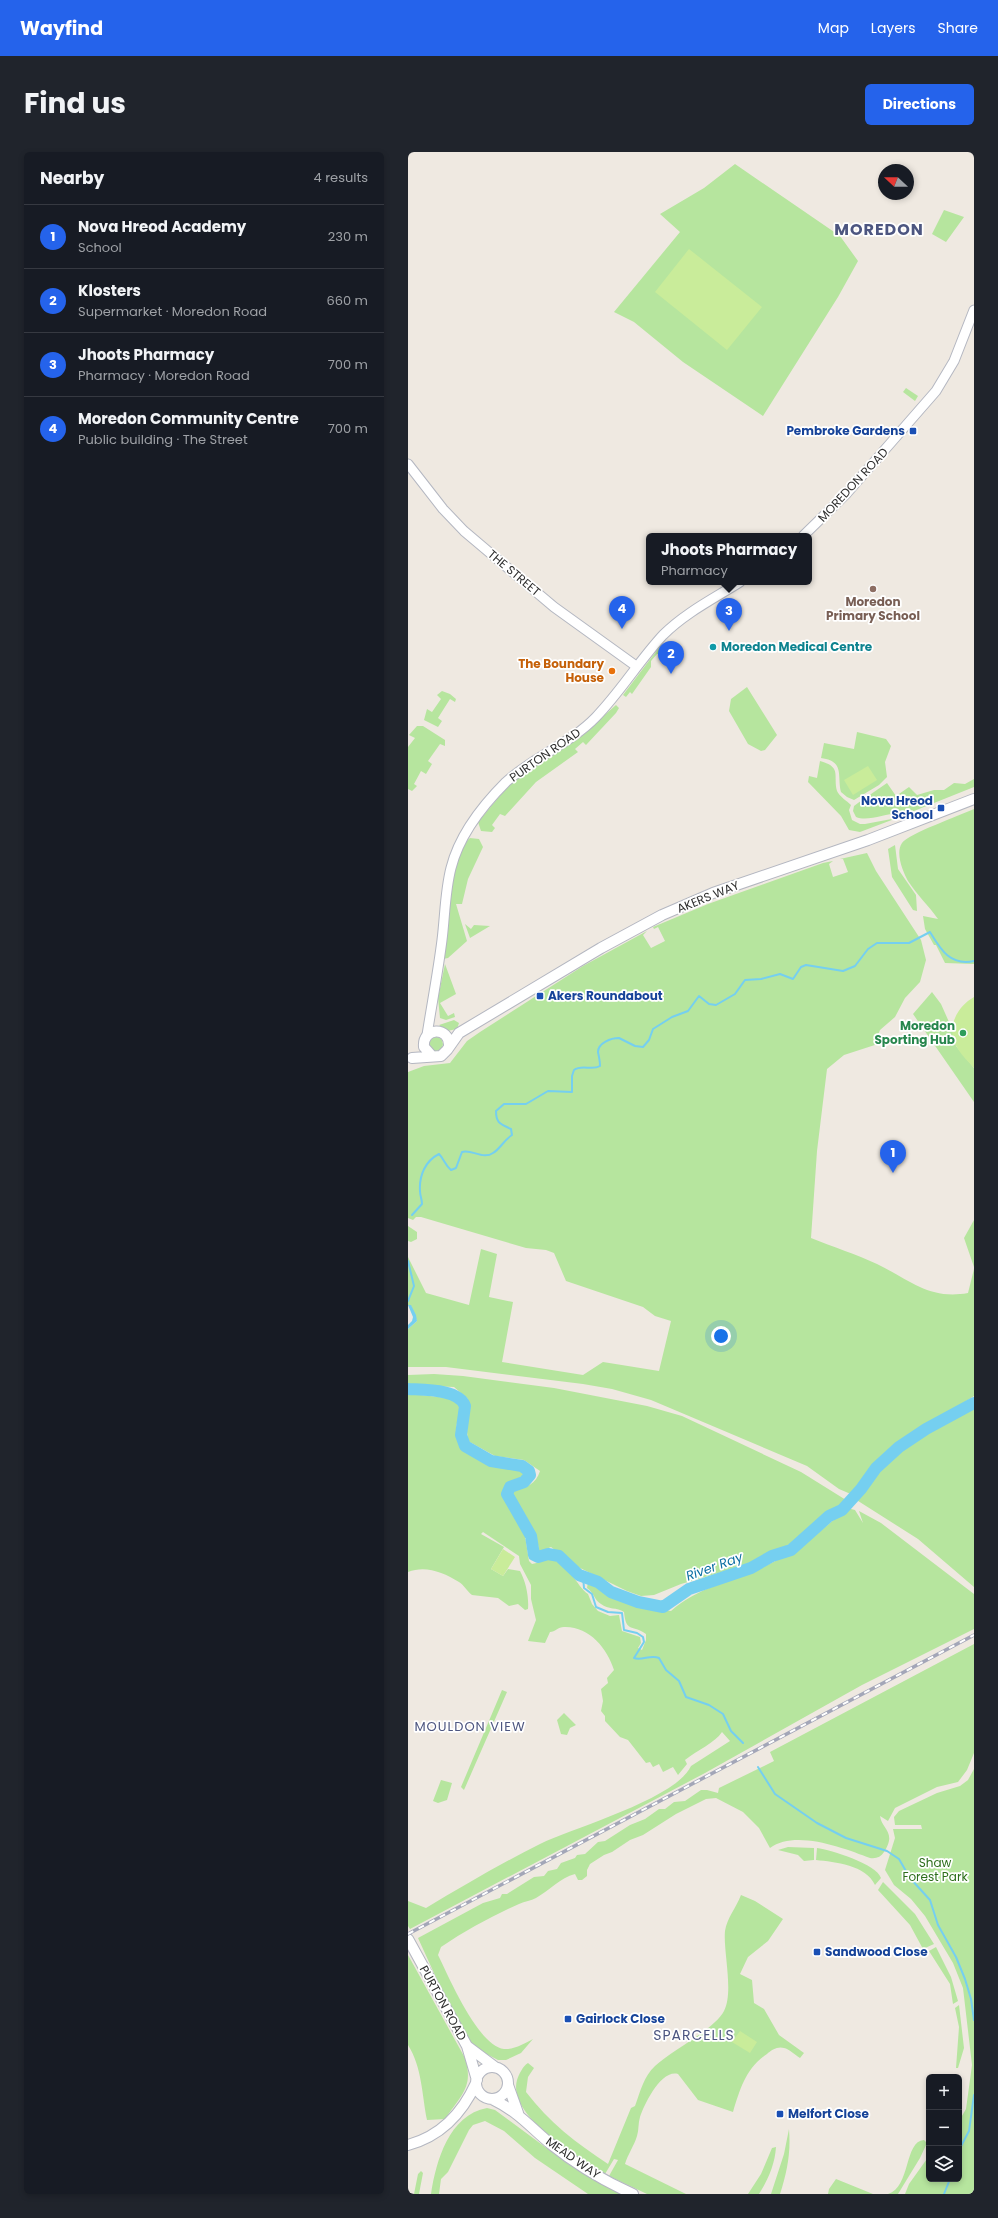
<!DOCTYPE html>
<html lang="en">
<head>
<meta charset="utf-8">
<style>
  :root { --surface:#171b24; --page:#20242c; --text:#f1f3f6; --muted:#9ea1a6; --line:#363941; --accent:#2563eb }
  body { margin:0; font-family:Poppins,sans-serif; background:var(--page); color:var(--text) }
  .controls { position:absolute; right:12px; bottom:12px; display:grid; overflow:hidden; border-radius:6px; box-shadow:0 2px 6px #0003 }
  .controls button { width:36px; height:36px; display:grid; place-items:center; padding:0; border:0; border-bottom:1px solid var(--line); background:var(--surface); color:var(--text); font:20px sans-serif }
  .compass { position:absolute; left:470px; top:12px; width:36px; height:36px; border-radius:50%; background:var(--surface); box-shadow:0 2px 6px #0003; rotate:292deg }
  .you { position:absolute; left:313px; top:1184px; width:14px; height:14px; margin:-10px; border:3px solid #fff; border-radius:50%; background:#1a73e8; box-shadow:0 0 0 6px #1a73e833 }
  .badge { display:grid; place-items:center; width:26px; height:26px; border-radius:50%; background:var(--accent); color:#fff; font-size:13px; font-weight:700 }
  .pin { position:absolute; translate:-50% -33px; filter:drop-shadow(0 1px 2px #0008) }
  .pin::after { content:''; position:absolute; top:21px; width:14px; height:12px; background:inherit; clip-path:polygon(0 0,100% 0,50% 100%) }
  .popup { position:absolute; left:238px; top:381px; width:166px; height:52px; box-sizing:border-box; display:grid; place-content:center; border-radius:6px; background:var(--surface); filter:drop-shadow(0 1px 3px #0005); font-size:13px; white-space:nowrap; color:var(--muted) }
  .popup b { font-size:15px; color:var(--text) }
  .popup::after { content:''; position:absolute; left:50%; top:100%; margin-left:-8px; border:8px solid transparent; border-top-color:var(--surface) }
  .list { margin:0; padding:0; list-style:none }
  h2 { display:flex; justify-content:space-between; align-items:center; height:52px; margin:0; padding:0 16px; font-size:17px }
  h2 small { font-size:13px; font-weight:400; color:var(--muted) }
  .list li { display:grid; grid-template-columns:26px 1fr auto; gap:12px; align-items:center; box-sizing:border-box; height:64px; padding:0 16px; border-top:1px solid var(--line) }
  .list b { display:block; font-size:15px; white-space:nowrap }
  .list p { margin:0; font-size:13px; white-space:nowrap; color:var(--muted) }
  .list em { font-size:13px; font-style:normal; color:var(--muted) }
  .icon { flex:none; width:22px; height:22px; fill:none; stroke:currentColor; stroke-width:2; stroke-linecap:round; stroke-linejoin:round }
  .map { position:relative; flex:none; width:566px; height:2042px; overflow:hidden; border-radius:6px }
  header { display:flex; align-items:center; gap:24px; box-sizing:border-box; height:56px; padding:0 20px; background:var(--accent); color:#fff }
  header strong { font-size:19px }
  nav { display:flex; gap:22px; margin-inline-start:auto; font-size:14px }
  .intro { display:flex; align-items:center; justify-content:space-between; box-sizing:border-box; height:96px; padding:0 24px }
  h1 { margin:0; font-size:28px }
  .button { padding:10px 18px; border-radius:6px; background:var(--accent); color:#fff; font-size:14px; font-weight:700 }
  main { display:flex; gap:24px; padding:0 24px }
  aside { flex:1; background:var(--surface); border-radius:6px; box-shadow:0 2px 6px #0003 }
  .map>svg:first-child { display:block }
  .green { fill:#b6e59e }
  .pitch { fill:#c9ec9a }
  .water { fill:#75cff0 }
  .lines { fill:none; stroke-linecap:round; stroke-linejoin:round }
  .stream { stroke:#75cff0; stroke-width:2 }
  .river { stroke:#75cff0; stroke-width:12 }
  .tertiary-casing { stroke:#b4b7c1; stroke-width:11 }
  .secondary-casing { stroke:#b4b7c1; stroke-width:12 }
  .tertiary { stroke:#fff; stroke-width:9 }
  .secondary { stroke:#fff; stroke-width:10 }
  .rail-casing { stroke:#a3a6b8; stroke-width:3.5 }
  .rail { stroke:#fff; stroke-width:2; stroke-dasharray:6; stroke-linecap:butt }
  .transit-dot { fill:#1a4fb4; stroke:#fff; stroke-width:1.5 }
  .education-dot { fill:#8d6e63; stroke:#fff; stroke-width:1.5 }
  .culture-dot { fill:#0f9aa8; stroke:#fff; stroke-width:1.5 }
  .food-dot { fill:#e8710a; stroke:#fff; stroke-width:1.5 }
  .leisure-dot { fill:#2e9e5b; stroke:#fff; stroke-width:1.5 }
  .labels { text-anchor:middle; stroke-width:3.5; stroke-linejoin:round; paint-order:stroke }
  .transit-label { font-size:12px; font-weight:bold; fill:#164399; stroke:#fff; text-anchor:start }
  .street-label { font-size:12px; fill:#2e2e2e; stroke:#fff }
  .education-label { font-size:12px; font-weight:bold; fill:#785e54; stroke:#fff }
  .culture-label { font-size:12px; font-weight:bold; fill:#0d838f; stroke:#fff; text-anchor:start }
  .food-label { font-size:12px; font-weight:bold; fill:#c56008; stroke:#fff; text-anchor:end }
  .leisure-label { font-size:12px; font-weight:bold; fill:#27864d; stroke:#fff; text-anchor:end }
  .park-label { font-size:12px; fill:#2c6e1b; stroke:#fff }
  .water-label { font-size:13px; font-style:italic; fill:#0d6fa3; stroke:#fff }
  .neighbourhood-label { font-size:13px; letter-spacing:1px; fill:#4d5680; stroke:#fff }
  .quarter-label { font-size:14px; letter-spacing:1px; fill:#4d5680; stroke:#fff }
  .district-label { font-size:16px; font-weight:bold; letter-spacing:1px; fill:#4d5680; stroke:#fff }
</style>
</head>
<body>
<header>
<strong>Wayfind</strong>
<nav><a>Map</a><a>Layers</a><a>Share</a></nav>
</header>
<div class="intro"><h1>Find us</h1><a class="button">Directions</a></div>
<main>
<aside>
<h2>Nearby<small>4 results</small></h2>
<ul class="list">
<li><span class="badge">1</span><div><b>Nova Hreod Academy</b><p>School</p></div><em>230 m</em></li>
<li><span class="badge">2</span><div><b>Klosters</b><p>Supermarket · Moredon Road</p></div><em>660 m</em></li>
<li><span class="badge">3</span><div><b>Jhoots Pharmacy</b><p>Pharmacy · Moredon Road</p></div><em>700 m</em></li>
<li><span class="badge">4</span><div><b>Moredon Community Centre</b><p>Public building · The Street</p></div><em>700 m</em></li>
</ul>
</aside>
<div class="map">
<svg width="566" height="2042" viewBox="0 0 566 2042">
  <rect width="100%" height="100%" fill="#efe9e1"/>
  <path class="green" d="M 327,12 L 432,84 L 450,109 L 430,145 L 355,264 L 275,210 L 226,170 L 206,160 L 272,80 L 252,62 L 296,36 Z
    M 536,58 L 556,65 L 538,90 L 524,82 Z
    M 498,236 L 510,244 L 507,249 L 495,240 Z
    M 253,493 L 258,496 L 253,502 L 249,502 L 243,509 L 243,515 L 224,542 L 222,540 L 218,545 L 215,543 Z
    M 339,535 L 369,583 L 357,598 L 353,599 L 340,592 L 321,559 L 323,547 Z
    M 34,539 L 42,542 L 48,547 L 47,550 L 42,547 L 30,566 L 34,569 L 30,575 L 16,568 L 19,557 L 24,560 L 33,547 L 29,543 Z
    M 208,553 L 211,556 L 208,561 L 178,593 L 175,590 L 167,597 L 170,600 L 128,630 L 97,664 L 92,662 L 84,673 L 87,676 L 84,680 L 73,679 L 70,670 L 100,634 L 116,620 L 176,581 Z
    M 9,574 L 15,574 L 37,588 L 37,594 L 32,592 L 20,609 L 24,612 L 18,622 L 13,619 L 6,632 L 9,634 L 4,639 L 0,637 L 0,595 L 7,586 L 1,583 Z
    M 449,580 L 478,587 L 483,594 L 477,610 L 479,625 L 471,633 L 446,648 L 439,645 L 433,640 C 429,624 437,609 413,606 L 416,591 L 446,597 Z
    M 412,609 C 434,615 425,623 429,639 C 431,644 439,649 443,653 L 441,658 L 444,668 L 452,672 L 457,672 L 489,666 L 452,680 L 441,678 L 433,664 L 400,630 L 401,624 L 409,626 Z
    M 566,627 L 566,635 L 496,663 C 486,657 462,671 448,665 L 445,659 L 446,654 L 450,651 L 479,631 L 488,644 L 501,635 L 509,643 L 526,638 L 536,638 L 546,631 L 557,632 Z
    M 566,657 L 566,812 L 537,811 L 528,793 L 526,793 L 517,777 L 515,764 L 530,767 C 521,754 509,743 500,729 C 495,720 487,701 494,691 C 500,682 553,663 566,657 Z
    M 62,686 L 71,687 L 75,695 L 60,727 L 54,752 L 48,752 L 59,789 L 40,806 L 35,807 C 38,783 43,700 62,686 Z
    M 487,693 L 490,717 L 508,743 L 509,759 L 505,758 L 484,725 L 480,697 Z
    M 459,701 L 468,719 L 513,788 L 518,808 L 512,830 L 497,846 L 487,865 L 472,878 L 470,883 L 473,891 L 436,903 L 419,917 L 409,999 L 403,1086 C 425,1095 448,1102 469,1112 C 502,1128 521,1148 560,1141 L 566,1117 L 566,1244 L 485,1296 L 445,1343 L 431,1337 L 399,1314 L 243,1248 L 204,1237 L 175,1232 L 38,1215 L 0,1215 L 0,1177 L 9,1169 L 3,1154 L 0,1153 L 0,1105 L 18,1141 L 61,1153 L 73,1097 L 89,1102 L 81,1145 L 105,1150 L 94,1210 L 175,1223 L 195,1210 L 251,1219 L 263,1169 L 247,1164 L 235,1155 L 158,1129 L 146,1101 L 138,1098 L 118,1096 L 13,1065 L 8,1065 L 5,1068 L 0,1066 L 0,920 L 16,914 L 42,911 L 59,889 L 72,880 L 175,814 L 239,779 L 235,783 L 243,796 L 257,789 L 250,775 L 246,777 L 245,775 L 300,752 L 415,711 L 425,709 L 421,712 L 425,725 L 440,720 L 435,707 L 432,707 Z
    M 57,772 L 63,777 L 66,773 L 82,774 L 62,786 Z
    M 37,812 L 48,842 L 32,851 L 40,864 L 46,861 L 47,865 L 38,868 L 32,866 L 30,846 Z
    M 524,840 L 533,852 L 545,879 L 548,894 L 566,916 L 566,950 L 505,862 Z
    M 46,868 L 51,871 L 49,877 L 39,879 L 31,873 Z
    M21 892a7 7 0 1 1 14 0a7 7 0 1 1-14 0Z
    M 566,1068 L 566,1115 L 556,1086 Z
    M 0,1074 L 9,1080 L 9,1087 L 3,1090 L 0,1089 Z
    M 26,1222 L 55,1224 L 146,1236 L 239,1254 L 274,1264 L 393,1320 L 438,1348 L 433,1354 L 406,1371 L 386,1390 L 341,1412 L 273,1432 L 246,1443 L 233,1444 L 219,1439 L 170,1415 L 143,1395 L 131,1400 C 130,1379 115,1360 104,1342 L 106,1338 C 118,1336 128,1332 132,1319 L 116,1308 L 87,1304 L 60,1289 L 59,1280 L 60,1247 L 46,1235 L 0,1233 L 0,1223 Z
    M 0,1243 L 13,1243 L 48,1247 C 55,1256 49,1267 48,1277 C 46,1307 94,1316 116,1319 L 116,1326 L 98,1332 L 97,1348 L 117,1384 L 121,1409 L 124,1412 C 130,1411 136,1408 142,1407 C 158,1406 169,1435 180,1442 L 184,1452 L 190,1459 L 202,1464 L 211,1463 L 214,1479 L 232,1485 L 233,1491 L 230,1496 L 234,1498 L 238,1488 L 238,1482 C 224,1472 218,1481 216,1460 C 209,1455 200,1458 193,1452 C 186,1448 186,1440 179,1436 L 180,1430 C 187,1432 190,1436 196,1440 C 216,1452 240,1456 263,1459 C 288,1436 326,1428 357,1414 C 383,1403 418,1376 439,1356 L 447,1358 L 455,1371 L 451,1359 L 473,1371 L 566,1442 L 566,1477 L 454,1533 L 297,1621 L 2,1777 L 0,1774 L 0,1749 L 18,1756 C 55,1734 92,1712 132,1692 C 167,1675 268,1647 283,1614 L 322,1589 L 314,1580 C 307,1591 289,1598 277,1608 L 279,1612 L 270,1623 L 265,1615 L 255,1620 L 251,1612 L 245,1615 L 242,1610 L 238,1611 L 220,1588 L 212,1585 L 197,1569 L 197,1564 L 193,1559 L 195,1549 L 193,1537 L 200,1531 L 199,1526 L 206,1518 C 199,1496 181,1474 156,1475 C 150,1475 147,1480 142,1480 L 137,1491 L 120,1489 L 128,1468 L 123,1447 L 123,1433 L 112,1412 L 111,1404 L 75,1380 L 73,1382 L 96,1395 L 83,1417 L 95,1424 L 100,1417 L 112,1419 C 118,1430 121,1445 120,1457 L 117,1458 L 110,1452 L 101,1454 L 90,1446 L 64,1443 C 59,1439 56,1433 51,1430 C 35,1420 17,1413 0,1420 Z
    M 566,1253 L 566,1435 L 510,1387 L 447,1347 C 480,1303 518,1279 566,1253 Z
    M 566,1492 L 566,1601 L 559,1618 L 550,1630 L 529,1635 L 487,1656 L 480,1669 L 472,1664 C 474,1678 489,1680 476,1700 C 473,1705 468,1707 462,1706 C 436,1696 387,1677 362,1696 L 351,1676 L 335,1660 L 308,1646 L 298,1647 L 268,1662 L 235,1683 L 222,1688 L 204,1700 L 196,1703 L 182,1712 L 179,1718 L 179,1724 L 174,1728 L 170,1728 L 167,1722 C 152,1726 142,1738 128,1746 C 123,1749 117,1749 111,1752 C 84,1764 58,1778 33,1795 L 30,1803 C 41,1825 70,1894 96,1897 C 106,1898 117,1891 125,1887 L 113,1901 L 98,1908 L 90,1908 L 69,1897 L 63,1890 L 36,1843 L 10,1786 L 75,1751 L 92,1746 L 94,1742 L 99,1742 L 126,1725 L 136,1724 L 140,1719 L 149,1717 L 153,1711 L 167,1706 L 169,1703 L 177,1702 L 190,1690 L 197,1689 L 222,1673 L 237,1667 L 251,1657 L 257,1657 L 266,1650 L 277,1649 L 293,1638 L 299,1638 L 310,1641 L 311,1636 L 366,1609 L 362,1600 Z
    M 94,1538 L 99,1540 L 56,1638 L 53,1635 Z
    M 156,1561 L 168,1573 L 162,1576 L 159,1583 L 153,1582 L 149,1568 Z
    M 566,1617 L 566,2042 L 497,2042 L 501,2032 L 521,2004 L 521,2027 L 551,2027 L 551,1969 L 558,1957 L 564,1913 L 555,1836 L 545,1811 L 517,1764 L 503,1747 L 486,1733 L 477,1718 L 487,1686 L 485,1677 L 514,1677 L 513,1673 L 487,1673 L 486,1665 L 491,1659 L 529,1641 L 552,1634 L 560,1628 Z
    M 33,1628 L 44,1631 L 39,1648 L 30,1651 L 25,1649 Z
    M 380,1695 L 406,1696 L 406,1708 L 396,1709 L 390,1703 L 370,1698 Z
    M 409,1696 C 423,1698 469,1712 473,1726 L 467,1733 C 458,1713 427,1710 408,1708 Z
    M 475,1730 L 507,1762 L 526,1792 L 515,1797 L 502,1773 L 470,1738 Z
    M 333,1743 L 347,1749 L 375,1767 L 360,1789 L 340,1805 L 332,1822 L 344,1828 L 346,1851 L 356,1857 L 371,1883 L 396,1901 L 392,1906 C 387,1903 381,1897 376,1896 C 370,1894 363,1898 359,1902 C 338,1916 332,1937 325,1960 L 290,1948 L 270,1922 C 253,1917 236,1953 232,1965 C 230,1971 231,1978 229,1984 C 226,1994 220,2002 217,2012 L 278,2042 L 239,2042 L 201,2024 L 210,2008 L 206,2007 L 197,2022 C 171,2006 99,1964 109,1928 C 111,1922 115,1914 120,1911 L 126,1916 L 120,1925 L 118,1940 C 141,1970 168,1991 200,2012 L 223,1956 L 227,1954 C 232,1940 236,1924 247,1914 C 264,1898 307,1877 316,1859 C 326,1840 315,1799 317,1779 C 319,1766 328,1756 333,1743 Z
    M 528,1795 L 543,1825 L 550,1849 L 545,1852 L 542,1832 L 521,1799 Z
    M 0,1803 L 57,1906 C 66,1935 53,1943 37,1967 L 19,1968 C 14,1943 14,1915 0,1893 Z
    M 551,1853 L 556,1896 L 550,1916 L 548,1916 L 551,1875 L 547,1856 Z
    M 79,1956 L 87,1958 L 160,2012 L 189,2030 L 213,2042 L 180,2042 L 127,2006 L 96,1979 L 77,1969 L 65,1973 L 61,1978 L 40,2020 L 33,2027 L 31,2042 L 23,2042 C 28,2009 41,1963 79,1956 Z
    M 381,1977 C 383,2001 379,2020 372,2042 L 363,2042 L 376,2002 Z
    M 516,1988 L 519,1991 L 512,2006 L 490,2042 L 480,2042 C 503,2035 496,1989 516,1988 Z
    M 368,1995 C 367,2012 360,2028 351,2042 L 340,2042 L 353,2022 L 364,1996 Z
    M 13,2019 L 15,2021 L 11,2042 L 6,2042 L 10,2022 Z
    M 428,2027 L 465,2042 L 420,2042 L 421,2037 Z"/>
  <path class="pitch" d="M 281,97 L 354,155 L 319,198 L 247,140 Z
    M 460,614 L 469,628 L 445,643 L 436,628 Z
    M 566,845 L 566,916 C 561,910 554,904 550,897 C 537,878 548,855 566,845 Z
    M 95,1397 L 107,1405 L 95,1424 L 83,1417 Z
    M 332,1879 L 349,1890 L 342,1901 L 324,1890 Z"/>
  <path class="water" d="M 0,1153 L 3,1153 L 8,1163 L 9,1169 L 0,1177 L 0,1173 L 4,1169 L 5,1165 Z"/>
  <g class="lines">
    <path class="stream" d="M 4,1063 L 14,1052 C 14,1047 12,1044 12,1039 C 11,1024 17,1009 31,1002 C 36,1007 37,1013 43,1018 L 48,1016 L 54,1000 C 64,997 75,1008 85,1001 C 92,997 96,988 104,983 L 103,977 C 93,972 88,972 88,959 L 96,952 L 118,952 L 140,939 L 164,940 L 164,924 L 166,918 C 174,912 184,919 192,914 C 192,909 191,905 190,900 C 190,891 203,886 211,886 L 227,894 L 235,895 L 241,888 L 245,877 L 264,865 L 280,859 L 291,844 L 301,852 L 308,853 L 327,842 L 337,828 L 353,827 L 372,822 L 385,827 L 393,815 L 398,813 L 435,819 L 447,814 L 460,797 L 469,791 L 501,791 L 522,780 C 533,798 542,814 566,809
      M 0,1109 L 6,1134 L 0,1149
      M 175,1425 L 176,1436 L 184,1442 L 188,1455 L 200,1460 L 214,1461 L 216,1478 L 229,1481 L 235,1485 L 236,1490 L 226,1506 C 234,1509 243,1502 251,1506 L 258,1518 L 271,1529 L 278,1545 L 301,1553 L 315,1562 L 323,1579 L 335,1591
      M 350,1615 L 367,1642 L 409,1671 L 438,1686 L 479,1699 L 491,1707 L 502,1726 L 522,1748 L 530,1773 L 548,1805 L 557,1827 L 563,1847 L 566,1868
      M 551,1998 L 561,1979 L 566,1943
      M 536,2042 L 542,2027"/>
    <path class="river" d="M 0,1237 C 16,1238 51,1237 57,1254 L 53,1283 L 57,1294 L 83,1309 L 114,1314 L 121,1319 L 122,1323 L 116,1330 L 102,1335 L 99,1342 L 123,1384 L 126,1403 L 130,1405 L 140,1402 L 151,1404 L 171,1423 L 190,1430 L 203,1440 L 230,1450 L 255,1455 L 281,1437 L 343,1416 L 364,1404 L 383,1398 L 421,1364 L 434,1358 L 453,1337 L 468,1316 L 491,1295 L 518,1277 L 566,1251"/>
    <g class="tertiary-casing">
      <path id="tertiary" d="M 0,312 L 35,357 L 56,379 L 146,455 L 228,514
        M 395,384 L 439,341 L 528,239 L 546,209 L 566,158
        M 19,883 C 24,851 30,820 34,788 C 37,764 37,739 43,716 C 51,684 75,653 98,630 C 125,605 162,592 188,565 C 213,539 231,509 255,483 C 277,461 305,447 332,430"/>
    </g>
    <g class="secondary-casing">
      <path id="secondary" d="M 24,904 L 16,895 C 14,875 42,874 41,894
        M 4,906 L 33,904 L 39,898 L 51,881 L 193,796 L 254,763 L 305,741 L 460,688 L 566,647
        M 0,1787 L 59,1894 L 69,1928
        M 59,1894 L 87,1915
        M68 1931a16 16 0 1 1 32 0a16 16 0 1 1-32 0Z
        M 100,1933 L 110,1961
        M 84,1947 C 111,1960 122,1975 144,1993 C 169,2013 196,2029 225,2042
        M 0,1993 C 33,1984 54,1962 68,1931"/>
    </g>
    <use href="#tertiary" class="tertiary"/>
    <use href="#secondary" class="secondary"/>
    <g class="rail-casing">
      <path id="rail" d="M 0,1782 L 566,1483"/>
    </g>
    <use href="#rail" class="rail"/>
  </g>
  <g class="transit-dot">
    <rect x="501" y="275" width="8" height="8" rx="2"/>
    <rect x="529" y="652" width="8" height="8" rx="2"/>
    <rect x="128" y="840" width="8" height="8" rx="2"/>
    <rect x="405" y="1796" width="8" height="8" rx="2"/>
    <rect x="156" y="1863" width="8" height="8" rx="2"/>
    <rect x="368" y="1958" width="8" height="8" rx="2"/>
  </g>
  <circle class="education-dot" cx="465" cy="437" r="4"/>
  <circle class="culture-dot" cx="305" cy="495" r="4"/>
  <circle class="food-dot" cx="204" cy="519" r="4"/>
  <circle class="leisure-dot" cx="555" cy="881" r="4"/>
  <g class="labels">
    <g class="transit-label">
      <text x="497" y="283" text-anchor="end">Pembroke Gardens</text>
      <text x="525" y="653" text-anchor="end">Nova Hreod<tspan x="525" dy="14">School</tspan></text>
      <text x="140" y="848">Akers Roundabout</text>
      <text x="417" y="1804">Sandwood Close</text>
      <text x="168" y="1871">Gairlock Close</text>
      <text x="380" y="1966">Melfort Close</text>
    </g>
    <g class="street-label">
      <text transform="translate(445 333) rotate(-47)" y="4">MOREDON ROAD</text>
      <text transform="translate(106 421) rotate(40)" y="4">THE STREET</text>
      <text transform="translate(137 603) rotate(-35)" y="4">PURTON ROAD</text>
      <text transform="translate(300 745) rotate(-22)" y="4">AKERS WAY</text>
      <text transform="translate(35 1851) rotate(61)" y="4">PURTON ROAD</text>
      <text transform="translate(165 2006) rotate(35)" y="4">MEAD WAY</text>
    </g>
    <g class="education-label">
      <text x="465" y="454">Moredon<tspan x="465" dy="14">Primary School</tspan></text>
    </g>
    <g class="culture-label">
      <text x="313" y="499">Moredon Medical Centre</text>
    </g>
    <g class="food-label">
      <text x="196" y="516">The Boundary<tspan x="196" dy="14">House</tspan></text>
    </g>
    <g class="leisure-label">
      <text x="547" y="878">Moredon<tspan x="547" dy="14">Sporting Hub</tspan></text>
    </g>
    <g class="park-label">
      <text x="527" y="1715">Shaw<tspan x="527" dy="14">Forest Park</tspan></text>
    </g>
    <g class="water-label">
      <text transform="translate(306 1414) rotate(-20)" y="5">River Ray</text>
    </g>
    <g class="neighbourhood-label">
      <text x="62" y="1579">MOULDON VIEW</text>
    </g>
    <g class="quarter-label">
      <text x="286" y="1888">SPARCELLS</text>
    </g>
    <g class="district-label">
      <text x="471" y="83">MOREDON</text>
    </g>
  </g>
</svg>
<div class="controls">
<button>+</button>
<button>−</button>
<button><svg class="icon" aria-label="layers" viewBox="0 0 24 24"><path d="M12 4l9 5-9 5-9-5zM3 14l9 5 9-5"/></svg></button>
</div>
<svg class="compass" viewBox="-18 -18 36 36"><path d="M0-13l5 13h-10z" fill="#e53935"/><path d="M0 13l5-13h-10z" fill="#9ea1a6"/></svg>
<div class="you"></div>
<div class="pin badge" style="left:485px;top:1021px">1</div>
<div class="pin badge" style="left:263px;top:522px">2</div>
<div class="pin badge" style="left:321px;top:479px">3</div>
<div class="popup"><b>Jhoots Pharmacy</b>Pharmacy</div>
<div class="pin badge" style="left:214px;top:477px">4</div>
</div>
</main>
</body>
</html>
